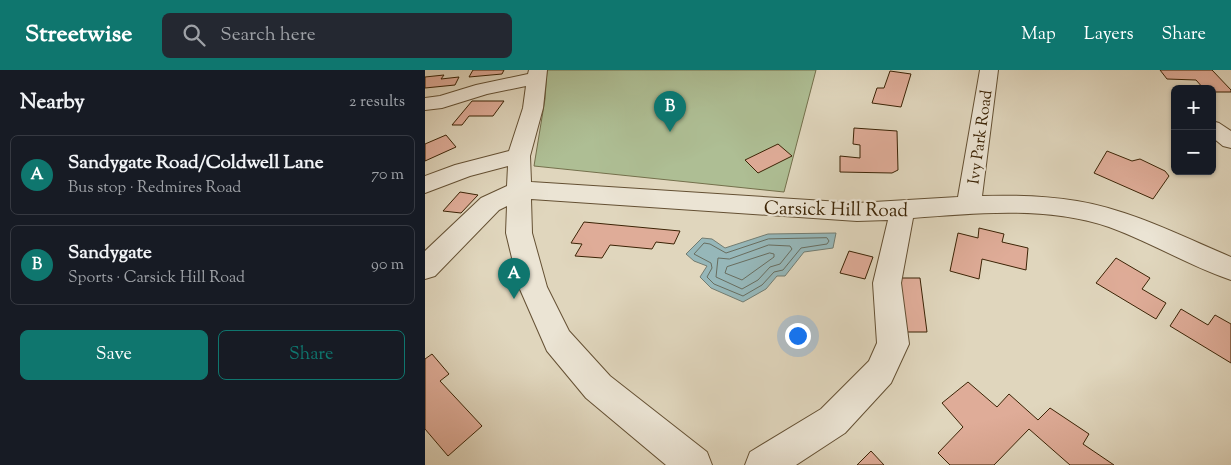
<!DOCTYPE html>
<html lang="en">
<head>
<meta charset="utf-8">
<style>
  :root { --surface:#171b24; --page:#242831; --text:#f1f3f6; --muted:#9ea1a6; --line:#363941; --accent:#0f766e }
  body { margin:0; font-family:"Sorts Mill Goudy",serif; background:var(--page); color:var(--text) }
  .controls { position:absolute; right:15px; top:15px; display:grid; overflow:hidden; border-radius:8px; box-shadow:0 1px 4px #0004 }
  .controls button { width:45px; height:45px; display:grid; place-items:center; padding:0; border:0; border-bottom:1px solid var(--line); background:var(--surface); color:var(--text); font:25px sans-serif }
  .you { position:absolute; left:372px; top:265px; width:18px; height:18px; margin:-12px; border:4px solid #fff; border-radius:50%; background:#1a73e8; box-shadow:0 0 0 8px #1a73e833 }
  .badge { display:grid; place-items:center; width:32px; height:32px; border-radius:50%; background:var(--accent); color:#fff; font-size:16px; font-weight:700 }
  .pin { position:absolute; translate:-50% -41px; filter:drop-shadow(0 1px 2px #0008) }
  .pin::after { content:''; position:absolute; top:26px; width:18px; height:15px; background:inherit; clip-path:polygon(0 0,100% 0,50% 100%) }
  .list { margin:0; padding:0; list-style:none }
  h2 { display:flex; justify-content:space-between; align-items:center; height:65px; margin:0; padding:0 20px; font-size:21px }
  h2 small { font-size:16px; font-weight:400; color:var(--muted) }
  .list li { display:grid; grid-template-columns:32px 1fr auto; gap:15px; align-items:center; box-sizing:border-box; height:80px; margin:0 10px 10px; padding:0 10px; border:1px solid var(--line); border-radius:8px }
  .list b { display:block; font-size:19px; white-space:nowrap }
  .list p { margin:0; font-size:16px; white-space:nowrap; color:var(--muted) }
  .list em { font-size:16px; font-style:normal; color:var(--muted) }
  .actions { display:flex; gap:10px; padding:15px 20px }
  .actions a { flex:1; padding:11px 0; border:1px solid var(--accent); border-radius:8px; text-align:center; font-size:18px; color:var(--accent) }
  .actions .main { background:var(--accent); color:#fff }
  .icon { flex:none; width:28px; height:28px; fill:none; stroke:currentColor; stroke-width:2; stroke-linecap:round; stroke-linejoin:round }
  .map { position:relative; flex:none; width:806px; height:395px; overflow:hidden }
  header { display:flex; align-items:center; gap:30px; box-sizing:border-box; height:70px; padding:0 25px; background:var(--accent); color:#fff }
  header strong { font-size:24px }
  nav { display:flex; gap:28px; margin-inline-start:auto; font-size:18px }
  .search { width:350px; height:45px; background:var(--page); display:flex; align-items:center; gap:12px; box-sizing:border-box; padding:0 18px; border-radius:8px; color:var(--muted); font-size:19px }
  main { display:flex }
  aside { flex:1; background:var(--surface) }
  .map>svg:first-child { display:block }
  .green { fill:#aebe94; stroke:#74704c }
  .water { fill:#96b7b9; stroke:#727c71 }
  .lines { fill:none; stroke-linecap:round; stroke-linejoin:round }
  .shore { stroke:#686d5f; stroke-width:1 }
  .building { fill:#dfac98; stroke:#3b2305 }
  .minor-casing { stroke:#645033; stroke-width:2 }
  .minor { fill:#ebe4d4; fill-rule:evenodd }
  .labels { text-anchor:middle; stroke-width:4.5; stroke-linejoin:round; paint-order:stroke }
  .far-street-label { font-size:16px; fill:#3b2305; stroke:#ebe4d4 }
  .street-label { font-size:19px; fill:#3b2305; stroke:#ebe4d4 }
</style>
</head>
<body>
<header>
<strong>Streetwise</strong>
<div class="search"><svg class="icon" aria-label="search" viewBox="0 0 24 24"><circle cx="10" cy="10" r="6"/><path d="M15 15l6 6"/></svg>Search here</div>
<nav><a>Map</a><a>Layers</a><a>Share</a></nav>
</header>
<main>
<aside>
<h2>Nearby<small>2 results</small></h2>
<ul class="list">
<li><span class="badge">A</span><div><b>Sandygate Road/Coldwell Lane</b><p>Bus stop · Redmires Road</p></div><em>70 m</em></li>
<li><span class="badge">B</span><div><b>Sandygate</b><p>Sports · Carsick Hill Road</p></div><em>90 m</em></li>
</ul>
<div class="actions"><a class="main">Save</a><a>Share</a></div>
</aside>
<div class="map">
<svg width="806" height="395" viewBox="0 0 806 395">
  <rect width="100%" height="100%" fill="#e0d6bd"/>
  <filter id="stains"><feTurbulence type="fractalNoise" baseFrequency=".004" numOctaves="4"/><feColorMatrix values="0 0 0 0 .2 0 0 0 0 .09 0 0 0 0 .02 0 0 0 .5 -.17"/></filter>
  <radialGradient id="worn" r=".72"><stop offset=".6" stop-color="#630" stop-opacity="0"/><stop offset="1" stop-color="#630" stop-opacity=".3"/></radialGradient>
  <path class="green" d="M 122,0 L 391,0 L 359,122 L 109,96 L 120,29 Z"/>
  <path class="water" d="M 411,163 L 408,178 L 379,182 L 360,206 L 352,206 L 341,219 L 318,232 L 286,218 L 275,207 L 282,196 L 269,191 L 261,184 L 277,168 L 287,169 L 300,178 L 343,164 Z"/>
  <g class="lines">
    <path class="shore" d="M 402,168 L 404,171 L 402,174 L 376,178 L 358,200 L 349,202 L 337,215 L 318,226 L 289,214 L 282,207 L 287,198 L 286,193 L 269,184 L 279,173 L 285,174 L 301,183 L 343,169 Z
      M 344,175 L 365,176 L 367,179 L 355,194 L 345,197 L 333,210 L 317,219 L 291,207 L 293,188 L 304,189 Z
      M 345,183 L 349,184 L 349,187 L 317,210 L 300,203 L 302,197 Z"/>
  </g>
  <path class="building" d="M 48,0 L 79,0 L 77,4 L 44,7 Z
    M 735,0 L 787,0 L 806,20 L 806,22 L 787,22 L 787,19 L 779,19 L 771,10 L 742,9 Z
    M 465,1 L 486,4 L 476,37 L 447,33 L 452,18 L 459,18 Z
    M 19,5 L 16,9 L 34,7 L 30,15 L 0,18 L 0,7 Z
    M 47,31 L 79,31 L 68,46 L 44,46 L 37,55 L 27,55 Z
    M 429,58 L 472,61 L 473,100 L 467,103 L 415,102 L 415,86 L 435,88 L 435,75 L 428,74 Z
    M 21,65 L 31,77 L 0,91 L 0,74 Z
    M 353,74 L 367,86 L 333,103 L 320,90 Z
    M 682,81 L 707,91 L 715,89 L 740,101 L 744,106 L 728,129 L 669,103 Z
    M 35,122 L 53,125 L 36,143 L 18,141 Z
    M 159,152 L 255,161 L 249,174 L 231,172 L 227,179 L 185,175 L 177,188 L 150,186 L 157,174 L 146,173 Z
    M 554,158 L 579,164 L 577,172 L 603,178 L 601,200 L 557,189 L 554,209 L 525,201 L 533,163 L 553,168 Z
    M 424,181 L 448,187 L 440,209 L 415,203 Z
    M 691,188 L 725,208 L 717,219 L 741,233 L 731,249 L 671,213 Z
    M 469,208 L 495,208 L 502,262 L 474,262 Z
    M 756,239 L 783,255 L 790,245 L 806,254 L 806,293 L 745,256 Z
    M 7,284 L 24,304 L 15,311 L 57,356 L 23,386 L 0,359 L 0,289 Z
    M 543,312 L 572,337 L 584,324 L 613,350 L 625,338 L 664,364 L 658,374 L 689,395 L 645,395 L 604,359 L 569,395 L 525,395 L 513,383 L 538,357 L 517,333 Z
    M 446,381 L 459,395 L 432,395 Z"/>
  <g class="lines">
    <g class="minor-casing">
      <path id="minor" d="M 104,0 L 122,0 L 118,38 L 105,86 L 106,112 L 432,133 L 533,127 L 555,0 L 573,0 L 557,126 C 589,125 621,126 652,131 C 706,140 756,166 806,187 L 806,210 C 764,196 726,172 684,157 C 622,136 553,143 488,148 L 476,213 L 484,274 L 466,313 L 420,363 L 371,395 L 320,395 L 325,382 L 396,339 L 444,291 L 452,273 L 448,213 L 463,150 L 432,151 L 106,129 L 107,163 L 122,217 L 144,261 L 185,306 L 282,382 L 287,395 L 241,395 L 161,328 L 122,281 L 94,217 L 81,163 L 82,136 L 74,140 L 10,206 L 0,209 L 0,181 L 56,128 L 82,116 L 83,96 L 45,106 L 0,123 L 0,106 L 30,95 L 84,81 L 98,38 L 101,16 L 62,24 L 17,38 L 0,40 L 0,28 L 15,26 L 51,15 L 103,4 Z
        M 787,51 L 794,53 L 806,61 L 806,78 L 798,76 L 787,67 Z"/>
    </g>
    <use href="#minor" class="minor"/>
  </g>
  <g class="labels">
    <g class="far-street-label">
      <text transform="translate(554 67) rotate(-82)" y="6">Ivy Park Road</text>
    </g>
    <g class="street-label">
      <text transform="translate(411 138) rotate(1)" y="7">Carsick Hill Road</text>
    </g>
  </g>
  <rect width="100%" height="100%" filter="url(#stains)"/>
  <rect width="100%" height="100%" fill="url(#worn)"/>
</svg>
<div class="controls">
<button>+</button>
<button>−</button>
</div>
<div class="you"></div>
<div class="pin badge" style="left:89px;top:229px">A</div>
<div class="pin badge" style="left:245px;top:62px">B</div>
</div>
</main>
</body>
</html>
